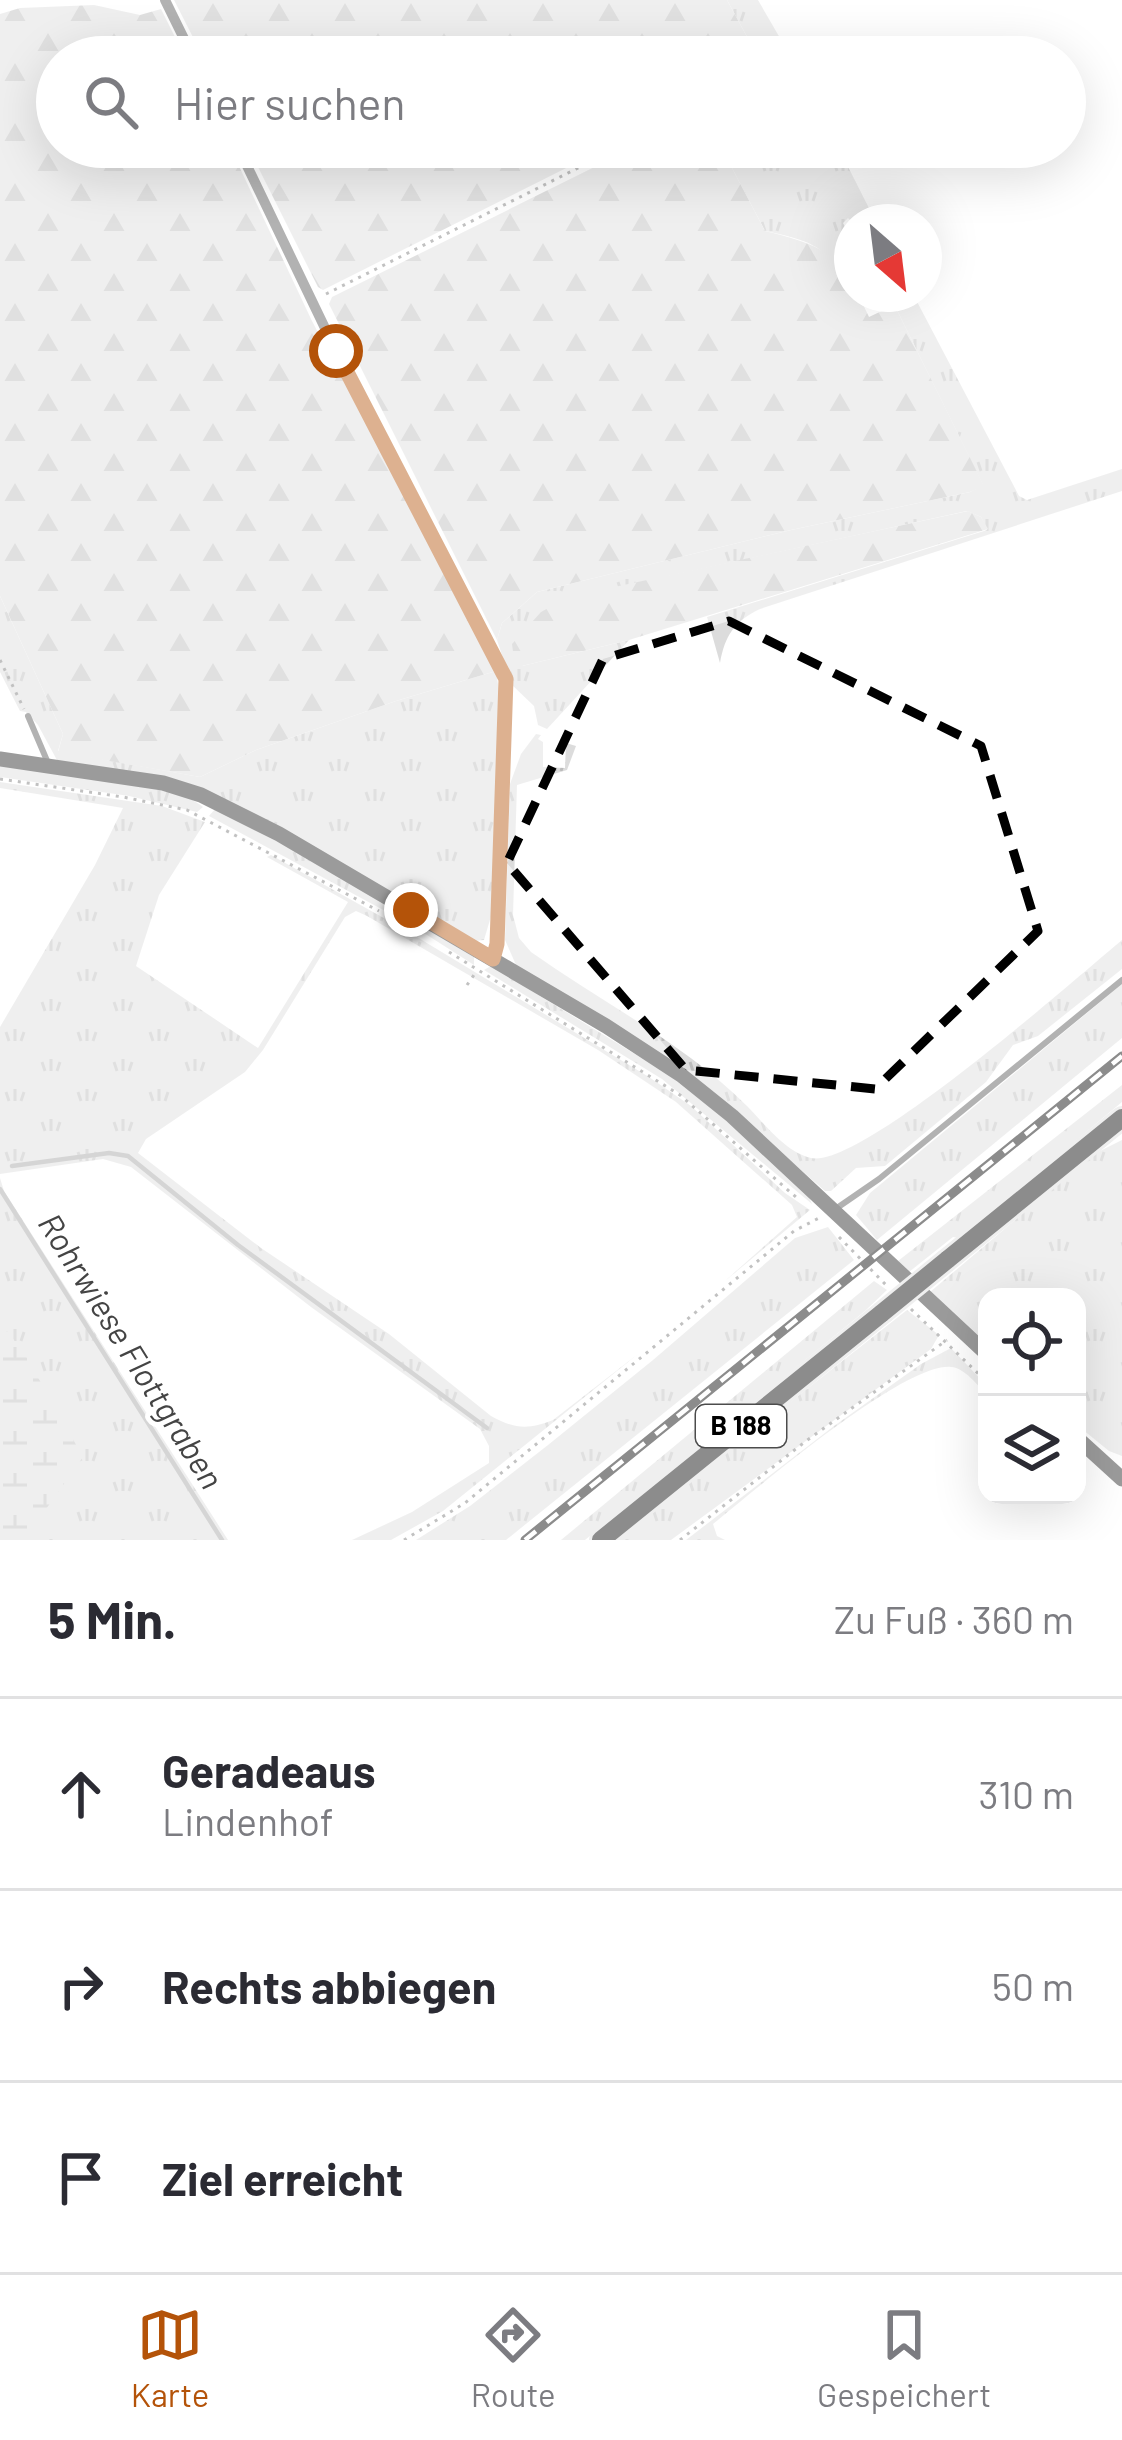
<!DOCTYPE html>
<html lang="de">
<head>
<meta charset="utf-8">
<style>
  :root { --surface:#fff; --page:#f2f2f3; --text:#2b2b33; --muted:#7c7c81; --line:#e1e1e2; --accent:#b45309 }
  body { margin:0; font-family:Barlow,sans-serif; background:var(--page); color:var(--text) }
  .controls { position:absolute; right:36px; bottom:36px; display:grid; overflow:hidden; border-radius:24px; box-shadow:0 12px 48px #0002 }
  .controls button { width:108px; height:108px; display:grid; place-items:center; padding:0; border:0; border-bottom:3px solid var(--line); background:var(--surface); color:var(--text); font:60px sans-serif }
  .compass { position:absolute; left:834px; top:204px; width:108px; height:108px; border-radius:50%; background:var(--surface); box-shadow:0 12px 48px #0002; rotate:152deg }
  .stop { position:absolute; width:36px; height:36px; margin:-27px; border:9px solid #b45309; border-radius:50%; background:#fff }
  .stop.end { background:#b45309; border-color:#fff; box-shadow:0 3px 12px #0008 }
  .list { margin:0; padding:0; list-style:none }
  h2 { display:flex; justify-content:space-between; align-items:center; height:156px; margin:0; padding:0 48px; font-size:51px }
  h2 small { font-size:39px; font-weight:400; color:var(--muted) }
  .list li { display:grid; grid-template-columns:78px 1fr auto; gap:36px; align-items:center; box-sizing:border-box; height:192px; padding:0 48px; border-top:3px solid var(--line) }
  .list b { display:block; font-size:45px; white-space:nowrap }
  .list p { margin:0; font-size:39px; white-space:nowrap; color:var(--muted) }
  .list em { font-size:39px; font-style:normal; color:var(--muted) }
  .icon { flex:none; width:66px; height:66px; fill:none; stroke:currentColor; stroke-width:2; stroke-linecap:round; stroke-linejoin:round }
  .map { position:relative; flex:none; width:1122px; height:1540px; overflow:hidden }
  .search { position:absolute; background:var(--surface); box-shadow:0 12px 48px #0002; left:36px; right:36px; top:36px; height:132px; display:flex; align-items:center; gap:30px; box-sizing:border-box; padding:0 42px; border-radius:66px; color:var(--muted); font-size:45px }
  .sheet { height:732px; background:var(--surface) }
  nav { display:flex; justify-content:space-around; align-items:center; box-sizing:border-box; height:168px; border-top:3px solid var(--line); background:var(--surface); font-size:33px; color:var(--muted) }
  nav a { display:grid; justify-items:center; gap:6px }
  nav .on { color:var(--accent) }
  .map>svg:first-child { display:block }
  .grass { fill:url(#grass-tufts) }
  .forest { fill:url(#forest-firs) }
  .wetland { fill:url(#wetland-marsh) }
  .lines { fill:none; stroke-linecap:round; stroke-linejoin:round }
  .stream { stroke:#a3a3a3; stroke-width:4.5 }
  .highway-casing { stroke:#dbdbdb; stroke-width:24 }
  .path { stroke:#777; stroke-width:3; stroke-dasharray:3 6; stroke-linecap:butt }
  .lane { stroke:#555; stroke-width:6 }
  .street { stroke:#555; stroke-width:10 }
  .secondary { stroke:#222; stroke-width:15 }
  .highway { stroke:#000; stroke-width:18 }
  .rail-casing { stroke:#000; stroke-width:9 }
  .rail { stroke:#fff; stroke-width:4.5; stroke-dasharray:14; stroke-linecap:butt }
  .highway-bridge-casing { stroke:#dbdbdb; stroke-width:24; stroke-linecap:butt }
  .highway-bridge { stroke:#000; stroke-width:18 }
  .route { stroke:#b45309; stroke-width:15 }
  .marked { fill:none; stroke:#000; stroke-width:9; stroke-dasharray:24 15; stroke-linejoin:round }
  .labels { text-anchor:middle; stroke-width:10; stroke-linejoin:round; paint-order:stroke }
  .shield { fill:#fff; stroke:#4c4c4c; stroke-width:3 }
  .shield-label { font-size:27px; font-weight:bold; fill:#000 }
  .water-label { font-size:33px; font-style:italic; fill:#444; stroke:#fff }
</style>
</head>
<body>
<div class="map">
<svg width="1122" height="1540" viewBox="0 0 1122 1540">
  <defs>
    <pattern id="grass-tufts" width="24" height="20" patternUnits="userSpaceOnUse" patternTransform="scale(3)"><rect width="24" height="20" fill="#dcdcdc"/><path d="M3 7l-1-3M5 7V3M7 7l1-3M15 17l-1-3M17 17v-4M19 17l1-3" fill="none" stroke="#bbb"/></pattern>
    <pattern id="forest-firs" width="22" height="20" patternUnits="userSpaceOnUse" patternTransform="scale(3)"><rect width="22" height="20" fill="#dcdcdc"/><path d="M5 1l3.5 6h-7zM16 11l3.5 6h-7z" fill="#bbb"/></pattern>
    <pattern id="wetland-marsh" width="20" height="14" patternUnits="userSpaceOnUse" patternTransform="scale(3)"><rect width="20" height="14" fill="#dcdcdc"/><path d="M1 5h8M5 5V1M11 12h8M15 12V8" fill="none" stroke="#bbb"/></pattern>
  </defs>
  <rect width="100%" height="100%" fill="#fff"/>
  <path class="grass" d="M 727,0 L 758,0 L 791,57 L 758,57 Z
    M 721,147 L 838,147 L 876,222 L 852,222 L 848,218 L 843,223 L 852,240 L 852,286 C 821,244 815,242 765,231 Z
    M 889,294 L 913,294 L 1019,496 L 1027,500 L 1122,469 L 1122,491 L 760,609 C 734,621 725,636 720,663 L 707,617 L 987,530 L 981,517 L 967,511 L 568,598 L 522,666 L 629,640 L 547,729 L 538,725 L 534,706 L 512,685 L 497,640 L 502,623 L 537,592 L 791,530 L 970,492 L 983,485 Z
    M 0,596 L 63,734 L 58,751 L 200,777 L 256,750 L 396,701 L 496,671 L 502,710 L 492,913 L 484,940 L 474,941 L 235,804 L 58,762 L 38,725 L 26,712 L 20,711 L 0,672 Z
    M 536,734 L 541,735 L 538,739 L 543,742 L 543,767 L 565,768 L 566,743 L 576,746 L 567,770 L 517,785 L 513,915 L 519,938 L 531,952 C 603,1003 685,1044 747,1106 C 765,1124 785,1152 811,1158 C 861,1169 1075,979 1122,940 L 1122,969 L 1038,1036 L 1013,1045 L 986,1082 L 885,1166 L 856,1168 L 831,1191 L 825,1191 L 689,1072 L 516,965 L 505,940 L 510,784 L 521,754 Z
    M 0,766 C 40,771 180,783 203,807 L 197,812 L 129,796 L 0,777 Z
    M 0,782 L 162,806 L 205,822 L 159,895 L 136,966 L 258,1048 L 348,902 L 267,857 L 271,855 L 407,931 L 649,1077 L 691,1106 L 785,1193 L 810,1210 L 725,1281 L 797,1217 L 792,1205 L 676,1102 L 598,1050 L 367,916 L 356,911 L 345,917 L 263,1050 L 245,1072 L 146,1139 L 138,1153 L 261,1248 L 389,1334 L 491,1416 C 515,1429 528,1430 553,1420 L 638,1354 L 443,1511 L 391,1540 L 352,1540 L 412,1512 L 489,1463 L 489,1446 L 480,1429 L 311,1307 L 131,1167 L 103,1159 L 0,1174 L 0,1027 L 95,865 L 123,808 L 0,788 Z
    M 215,809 L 301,854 L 474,957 L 474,965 L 413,926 L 209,816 Z
    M 491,966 L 666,1073 L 720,1115 L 808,1195 L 812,1204 L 662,1079 L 484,970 Z
    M 1122,984 L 1122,1038 L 877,1240 L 856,1215 L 870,1193 Z
    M 1122,1085 L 1122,1102 L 959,1238 L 953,1237 L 909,1272 L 898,1261 Z
    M 1122,1140 L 1122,1456 L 1109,1451 L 1077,1425 L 1077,1297 L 987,1297 L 987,1344 L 930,1292 L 1092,1155 Z
    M 0,1178 L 4,1191 L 228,1540 L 0,1540 Z
    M 828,1227 L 854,1260 L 506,1540 L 416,1540 L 470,1506 L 548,1445 L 653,1360 L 795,1238 Z
    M 874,1281 L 887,1290 L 865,1311 L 585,1540 L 561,1540 Z
    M 907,1310 L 939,1335 L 931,1349 L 671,1540 L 615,1540 Z
    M 951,1348 L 987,1386 L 987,1395 C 977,1385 965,1368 951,1367 C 904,1362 754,1491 713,1524 L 717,1536 L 725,1540 L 686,1540 L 834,1426 L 921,1364 Z"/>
  <path class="forest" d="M 174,0 L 727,0 L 758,57 L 203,57 Z
    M 94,5 L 140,15 L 161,9 L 175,37 L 160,45 L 166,57 L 57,57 L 57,147 L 230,147 L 312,321 L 496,671 L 396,701 L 256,750 L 200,777 L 58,752 L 63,734 L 0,596 L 0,14 L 20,8 Z
    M 248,147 L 608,147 L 323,290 L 318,287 Z
    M 635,147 L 721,147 L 765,231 C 801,240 846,250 852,294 L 860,298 L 869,317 L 888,308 L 881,294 L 889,294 L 984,486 L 970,492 L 791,530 L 537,592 L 502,623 L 497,640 L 329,304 L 332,297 Z
    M 968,511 L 981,517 L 988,529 L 629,640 L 522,666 L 514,659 L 512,644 L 541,612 L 568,597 Z"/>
  <path class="wetland" d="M 0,1332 L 8,1332 L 27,1358 L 83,1457 L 24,1540 L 0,1540 Z"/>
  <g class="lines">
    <path class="stream" d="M 12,1166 L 109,1153 L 128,1156 L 238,1245 L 487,1428
      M 0,1189 L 222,1540"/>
    <g class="highway-casing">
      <path id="highway" d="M 947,1260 L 1122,1118
        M 601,1540 L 882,1313"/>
    </g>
    <path class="path" d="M 326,294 L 620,147
      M 0,660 L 24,709
      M 0,779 L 123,797 L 187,810 L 379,911
      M 449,952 L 680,1095 L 797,1198
      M 467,985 L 476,972
      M 839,1237 L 887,1286
      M 911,1309 L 987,1382
      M 404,1540 L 465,1503 L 794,1231 L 819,1218
      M 680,1540 L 806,1441 L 947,1340"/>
    <path class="lane" d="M 28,716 L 48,763
      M 834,1210 L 879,1179 L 1122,980"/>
    <path class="street" d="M 165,0 L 193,57
      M 238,147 L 336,351 L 506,679 L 497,944 L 493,959"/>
    <path class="secondary" d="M 0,759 L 163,783 L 201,795 L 279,834 L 606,1026 L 681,1075 L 732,1116 L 987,1354
      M 1077,1438 L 1122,1479"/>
    <use href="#highway" class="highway"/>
    <g class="rail-casing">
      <path id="rail" d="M 525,1540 L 1122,1056"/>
    </g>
    <use href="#rail" class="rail"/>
    <g class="highway-bridge-casing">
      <path id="highway-bridge" d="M 882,1313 L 947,1260"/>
    </g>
    <use href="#highway-bridge" class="highway-bridge"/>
  </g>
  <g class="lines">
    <path class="route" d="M 336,351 L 506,679 L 497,944 L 493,959 L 411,910"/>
  </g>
  <path d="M0 0H1122V1540H0ZM 729,621 L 981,746 L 1038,931 L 875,1089 L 686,1070 L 507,863 L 603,659 Z" fill="#fff" fill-opacity=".55" fill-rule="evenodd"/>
  <path class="marked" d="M 729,621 L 981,746 L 1038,931 L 875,1089 L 686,1070 L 507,863 L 603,659 Z"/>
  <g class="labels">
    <rect class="shield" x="696" y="1405" width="90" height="42" rx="9"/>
    <g class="shield-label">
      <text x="741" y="1435">B 188</text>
    </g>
    <g class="water-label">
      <text transform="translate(131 1351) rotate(58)" y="12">Rohrwiese Flottgraben</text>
    </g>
  </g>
</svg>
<div class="controls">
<button><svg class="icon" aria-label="locate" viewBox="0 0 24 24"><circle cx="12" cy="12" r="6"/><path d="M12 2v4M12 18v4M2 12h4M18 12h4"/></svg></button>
<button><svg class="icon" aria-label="layers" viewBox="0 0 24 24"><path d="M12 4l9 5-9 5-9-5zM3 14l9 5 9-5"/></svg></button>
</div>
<svg class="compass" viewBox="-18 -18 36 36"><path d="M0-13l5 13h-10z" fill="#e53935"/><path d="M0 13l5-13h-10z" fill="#7c7c81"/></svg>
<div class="stop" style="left:336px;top:351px"></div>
<div class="stop end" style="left:411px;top:910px"></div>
<div class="search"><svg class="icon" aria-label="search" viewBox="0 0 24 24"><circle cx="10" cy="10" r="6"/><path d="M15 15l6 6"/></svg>Hier suchen</div>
</div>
<section class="sheet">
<h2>5 Min.<small>Zu Fuß · 360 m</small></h2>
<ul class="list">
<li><svg class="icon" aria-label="ahead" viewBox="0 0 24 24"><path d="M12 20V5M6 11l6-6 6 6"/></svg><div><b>Geradeaus</b><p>Lindenhof</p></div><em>310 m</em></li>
<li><svg class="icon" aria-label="right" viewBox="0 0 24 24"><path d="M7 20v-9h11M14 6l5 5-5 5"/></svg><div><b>Rechts abbiegen</b></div><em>50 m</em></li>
<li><svg class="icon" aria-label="arrive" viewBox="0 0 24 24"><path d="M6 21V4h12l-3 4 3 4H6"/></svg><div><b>Ziel erreicht</b></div></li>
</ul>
</section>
<nav>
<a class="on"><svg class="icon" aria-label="map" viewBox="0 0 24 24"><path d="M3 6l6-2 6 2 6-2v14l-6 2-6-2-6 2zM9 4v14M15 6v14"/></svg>Karte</a>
<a><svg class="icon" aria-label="directions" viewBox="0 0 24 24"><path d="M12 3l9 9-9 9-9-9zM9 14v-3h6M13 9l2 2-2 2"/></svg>Route</a>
<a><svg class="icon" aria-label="saved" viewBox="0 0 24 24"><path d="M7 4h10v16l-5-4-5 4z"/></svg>Gespeichert</a>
</nav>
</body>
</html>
